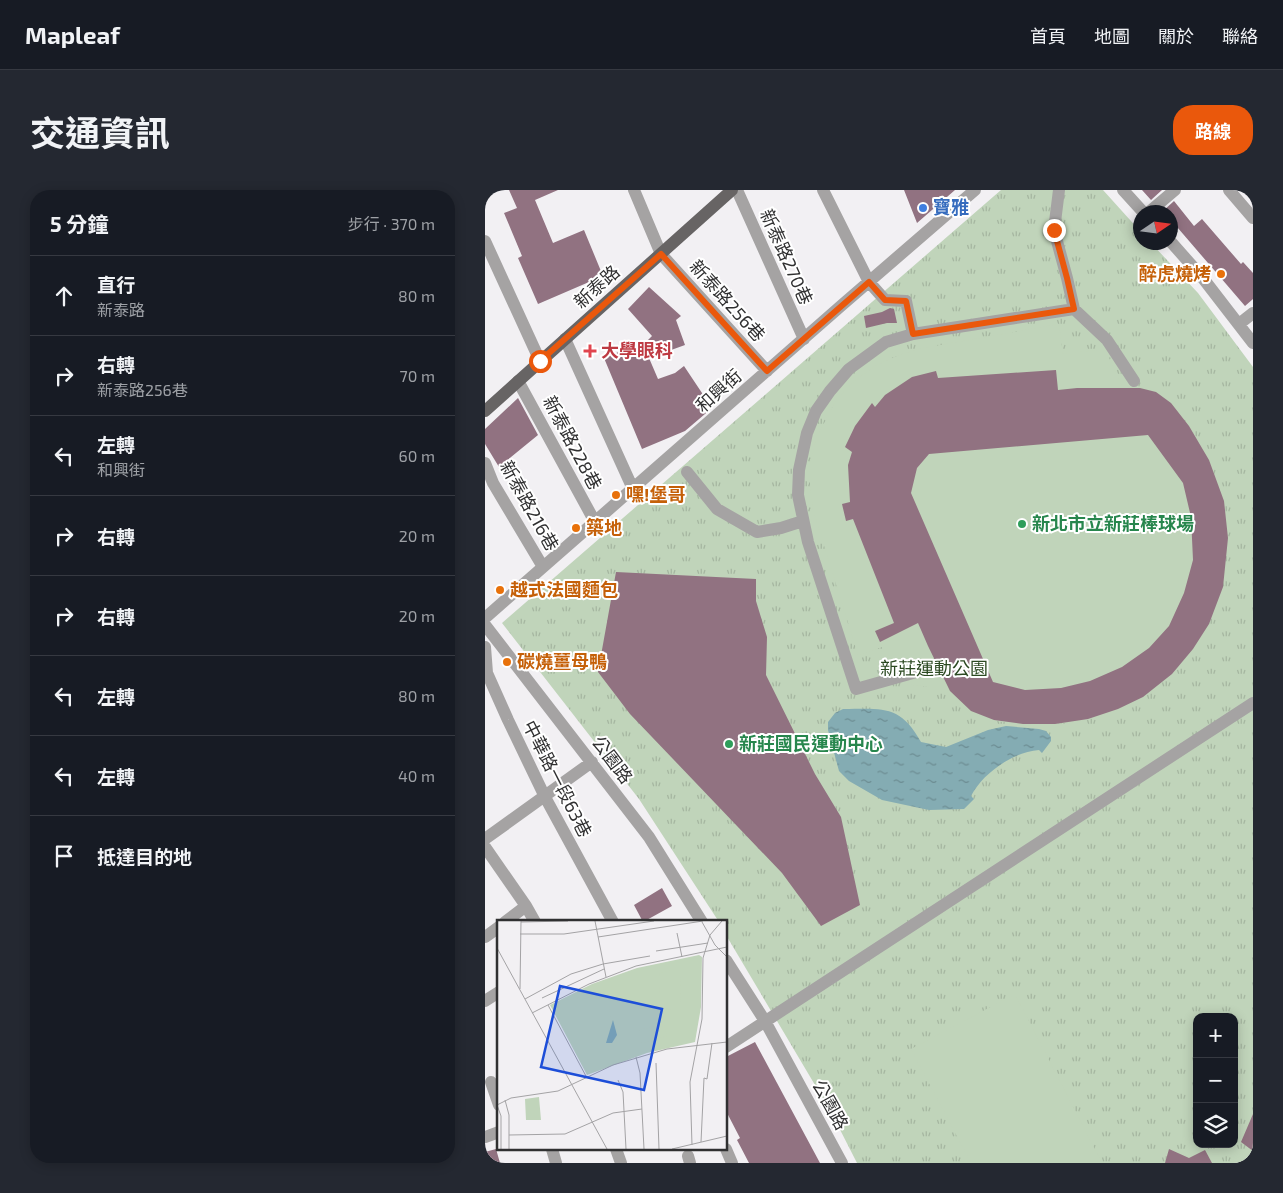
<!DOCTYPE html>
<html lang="zh-TW">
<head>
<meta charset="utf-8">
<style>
  :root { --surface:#171b24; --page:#242831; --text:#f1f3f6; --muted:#9ea1a6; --line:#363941; --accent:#ea580c }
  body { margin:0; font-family:"Exo 2","Noto Sans TC",sans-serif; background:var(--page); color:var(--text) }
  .controls { position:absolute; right:15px; bottom:15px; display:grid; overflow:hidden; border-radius:10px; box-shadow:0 2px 12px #0003 }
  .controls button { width:45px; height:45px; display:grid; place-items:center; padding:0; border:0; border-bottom:1px solid var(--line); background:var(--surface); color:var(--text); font:25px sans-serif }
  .compass { position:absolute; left:648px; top:15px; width:45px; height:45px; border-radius:50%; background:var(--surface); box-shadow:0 2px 12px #0003; rotate:77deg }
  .stop { position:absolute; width:15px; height:15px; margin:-11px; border:4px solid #ea580c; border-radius:50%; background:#fff }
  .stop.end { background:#ea580c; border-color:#fff; box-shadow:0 1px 5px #0008 }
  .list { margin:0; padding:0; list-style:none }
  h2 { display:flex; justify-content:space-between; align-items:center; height:65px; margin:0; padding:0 20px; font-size:21px }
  h2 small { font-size:16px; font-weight:400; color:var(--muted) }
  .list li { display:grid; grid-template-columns:32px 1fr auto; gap:15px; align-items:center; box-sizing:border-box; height:80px; padding:0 20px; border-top:1px solid var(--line) }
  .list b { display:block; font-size:19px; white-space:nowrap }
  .list p { margin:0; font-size:16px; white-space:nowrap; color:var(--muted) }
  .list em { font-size:16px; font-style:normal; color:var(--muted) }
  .icon { flex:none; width:28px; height:28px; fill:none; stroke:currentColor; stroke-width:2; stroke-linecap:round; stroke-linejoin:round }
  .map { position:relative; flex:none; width:768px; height:973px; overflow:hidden; border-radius:20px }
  header { display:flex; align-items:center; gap:30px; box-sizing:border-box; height:70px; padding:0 25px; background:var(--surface); border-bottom:1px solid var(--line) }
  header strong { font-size:24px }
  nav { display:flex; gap:28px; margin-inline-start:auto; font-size:18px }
  .intro { display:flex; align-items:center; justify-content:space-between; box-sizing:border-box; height:120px; padding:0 30px }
  h1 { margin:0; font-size:35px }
  .button { padding:12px 22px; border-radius:20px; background:var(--accent); color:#fff; font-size:18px; font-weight:700 }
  main { display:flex; gap:30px; padding:0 30px }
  aside { flex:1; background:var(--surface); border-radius:20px; box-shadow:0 2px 12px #0003 }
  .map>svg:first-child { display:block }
  .grass { fill:url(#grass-tufts); fill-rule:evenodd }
  .garden { fill:#c0d4ba }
  .water { fill:url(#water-ripples) }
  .building { fill:#917281; fill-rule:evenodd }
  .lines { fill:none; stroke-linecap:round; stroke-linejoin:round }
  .minor { stroke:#a5a3a3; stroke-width:12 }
  .major { stroke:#676464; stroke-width:12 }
  .route { stroke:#ea580c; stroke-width:6 }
  .shop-dot { fill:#3f7fe0; stroke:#fff; stroke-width:2 }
  .food-dot { fill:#e8710a; stroke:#fff; stroke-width:2 }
  .health-dot { fill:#e0444e; stroke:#fff; stroke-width:2 }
  .leisure-dot { fill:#2e9e5b; stroke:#fff; stroke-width:2 }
  .labels { text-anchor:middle; stroke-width:4; stroke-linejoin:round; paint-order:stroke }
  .shop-label { font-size:18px; font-weight:bold; fill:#366cbe; stroke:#fff; text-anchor:start }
  .street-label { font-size:18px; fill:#303031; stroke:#fff }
  .food-label { font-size:18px; font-weight:bold; fill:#c56008; stroke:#fff; text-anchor:start }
  .health-label { font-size:18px; font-weight:bold; fill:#be3a42; stroke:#fff; text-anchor:start }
  .leisure-label { font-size:18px; font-weight:bold; fill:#27864d; stroke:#fff; text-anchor:start }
  .park-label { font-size:18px; fill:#2c4a22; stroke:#fff }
  .inset-road { fill:none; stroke:#a4a3a5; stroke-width:1 }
  .view { fill:#1d4ed8; fill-opacity:0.15; stroke:#1d4ed8; stroke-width:2.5 }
  .inset-edge { fill:none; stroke:#303031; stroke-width:2.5 }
</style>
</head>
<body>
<header>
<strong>Mapleaf</strong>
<nav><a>首頁</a><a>地圖</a><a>關於</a><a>聯絡</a></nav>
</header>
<div class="intro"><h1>交通資訊</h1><a class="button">路線</a></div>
<main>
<aside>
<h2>5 分鐘<small>步行 · 370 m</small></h2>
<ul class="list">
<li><svg class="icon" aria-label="ahead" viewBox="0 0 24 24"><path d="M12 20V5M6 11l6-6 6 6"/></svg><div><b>直行</b><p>新泰路</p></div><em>80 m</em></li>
<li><svg class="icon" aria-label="right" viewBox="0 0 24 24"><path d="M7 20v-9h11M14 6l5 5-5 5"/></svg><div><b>右轉</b><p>新泰路256巷</p></div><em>70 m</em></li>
<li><svg class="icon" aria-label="left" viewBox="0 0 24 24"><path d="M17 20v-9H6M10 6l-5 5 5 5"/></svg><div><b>左轉</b><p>和興街</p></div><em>60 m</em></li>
<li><svg class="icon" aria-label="right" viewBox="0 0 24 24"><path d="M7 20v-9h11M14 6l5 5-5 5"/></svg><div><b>右轉</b></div><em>20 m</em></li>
<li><svg class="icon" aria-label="right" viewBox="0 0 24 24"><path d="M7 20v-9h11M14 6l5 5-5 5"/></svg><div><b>右轉</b></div><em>20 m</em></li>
<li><svg class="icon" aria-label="left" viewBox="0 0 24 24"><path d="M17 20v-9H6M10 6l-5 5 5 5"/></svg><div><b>左轉</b></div><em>80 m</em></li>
<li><svg class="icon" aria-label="left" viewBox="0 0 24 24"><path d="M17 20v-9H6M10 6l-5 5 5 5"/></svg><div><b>左轉</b></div><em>40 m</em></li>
<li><svg class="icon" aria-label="arrive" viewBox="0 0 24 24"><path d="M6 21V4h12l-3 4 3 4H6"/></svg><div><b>抵達目的地</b></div></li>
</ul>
</aside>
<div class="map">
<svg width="768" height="973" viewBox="0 0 768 973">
  <defs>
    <pattern id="grass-tufts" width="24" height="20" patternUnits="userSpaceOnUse" patternTransform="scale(1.25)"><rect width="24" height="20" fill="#c0d4ba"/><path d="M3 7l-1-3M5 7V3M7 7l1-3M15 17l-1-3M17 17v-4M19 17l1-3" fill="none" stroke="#a5b6a0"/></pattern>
    <pattern id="water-ripples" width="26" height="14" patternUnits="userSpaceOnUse" patternTransform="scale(1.25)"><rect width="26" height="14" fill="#84acb3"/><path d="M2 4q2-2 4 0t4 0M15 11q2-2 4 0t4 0" fill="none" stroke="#6c8c92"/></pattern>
  </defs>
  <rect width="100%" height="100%" fill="#f2f0f3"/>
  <path class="grass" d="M 516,0 L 618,0 L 655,41 L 656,52 L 666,53 L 713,103 L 768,177 L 768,973 L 372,973 L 346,922 L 241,745 L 241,732 L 234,732 L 154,609 L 17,433 ZM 712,827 L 749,827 L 749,954 L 712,954 Z"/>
  <path class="garden" d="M 574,134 L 578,164 L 620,159 L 638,198 C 643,198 649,197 653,198 C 661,200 677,215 684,220 C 690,225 699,230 704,237 C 717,253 725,272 732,291 C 768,405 691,529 569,534 C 542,535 512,535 487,522 C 479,518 474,506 465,501 C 459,498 426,495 417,494 L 407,483 L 397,457 L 373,465 L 328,320 L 325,295 L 325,274 L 331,249 L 352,208 L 371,190 L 390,176 L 414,165 L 438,158 Z
    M 530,804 L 617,973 L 486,973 L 426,859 Z"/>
  <path class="water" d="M 358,519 C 397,519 415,514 436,552 L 461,557 L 503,540 L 521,536 L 554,539 L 561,541 L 566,547 L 566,551 L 557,563 L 554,560 C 528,562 498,583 486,606 L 489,609 L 479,619 L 444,620 L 397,610 L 364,591 L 354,581 L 343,540 L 343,532 L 350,523 Z"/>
  <path class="building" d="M 24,0 L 73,0 L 50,10 L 68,53 L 99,40 L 118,86 L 53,114 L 33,68 L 37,66 L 19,23 L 32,18 Z
    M 419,0 L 470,0 L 432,33 Z
    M 657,0 L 677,0 L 666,10 Z
    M 689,11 L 709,36 L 717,29 L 756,74 L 758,72 L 768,83 L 768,109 L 760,116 L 686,30 L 686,22 L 677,22 Z
    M 164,97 L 196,126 L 191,130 L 200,155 L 164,168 L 173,189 L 190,183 L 199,176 L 227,218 L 200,241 L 157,259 L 119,168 L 163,150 L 167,146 L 143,119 Z
    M 405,118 L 409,119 L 412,133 L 402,133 L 381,138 L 379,126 L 397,122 Z
    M 571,180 L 573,200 L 592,198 L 655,198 L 671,202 L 686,213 L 704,236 L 724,270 L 739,311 L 743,348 L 738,397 L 724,434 L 708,459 L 687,484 L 658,507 L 633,519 L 603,529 L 570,534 L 538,534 L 509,530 L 486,521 L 465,501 L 443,456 L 433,433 L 395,452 L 390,441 L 409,433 L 368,329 L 361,331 L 357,314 L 365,312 L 363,275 L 367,262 L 360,257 L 370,236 L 387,213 L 390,217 L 400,205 L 427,187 L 451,181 L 453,188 ZM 663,245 L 698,293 L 706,327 L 708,370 L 699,403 L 684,436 L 664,458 L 637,477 L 605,491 L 576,498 L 540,500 L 508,492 L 426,303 L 432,278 L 444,264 Z
    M 33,208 L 53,245 L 14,277 L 0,254 L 0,239 Z
    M 131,382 L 271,389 L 271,411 L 282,447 L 281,485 L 330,584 L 356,627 L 375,715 L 336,736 L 297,683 L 145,524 L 113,482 Z
    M 177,698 L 187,716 L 158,732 L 149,715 Z
    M 270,852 L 335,973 L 264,973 L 252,950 L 255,948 L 241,921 L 241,867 Z
    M 768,924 L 768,961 L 756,952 Z
    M 11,959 L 15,973 L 0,973 L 0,962 Z
    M 684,959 L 704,968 L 720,960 L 727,973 L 680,973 Z"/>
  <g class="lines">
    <path class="minor" d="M 149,0 L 176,64 L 282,181
      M 252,0 L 319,149
      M 338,0 L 384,92 L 400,110 L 421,111 L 428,144
      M 574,0 L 569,40 L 582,88 L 589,119 L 622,150 L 649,191
      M 638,0 L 658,22
      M 744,0 L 768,28
      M 664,22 L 690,0
      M 0,51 L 55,171
      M 686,52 L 717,87 L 768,153
      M 754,134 L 768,123
      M 80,149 L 148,299
      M 33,191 L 110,332
      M 0,273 L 8,293 L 58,377
      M 202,282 L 232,319 L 272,342 L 296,338 L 318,331
      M 0,428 L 357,115 L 490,0
      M 0,435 L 164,647 L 217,732
      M 0,457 L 2,483 L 23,530 L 60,607 L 128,732
      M 435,481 L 371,499 L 323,352 L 313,305 L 314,280 L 322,243 L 331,221 L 345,201 L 364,179 L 401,152 L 428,144 L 589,119
      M 0,649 L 107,572
      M 0,657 L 41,716 L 50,732
      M 20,732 L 41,716
      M 0,747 L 14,737
      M 241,770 L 280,831 L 357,973
      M 0,811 L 14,802
      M 241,857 L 768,513
      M 6,892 L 14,915
      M 0,947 L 14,942
      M 67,959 L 71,973
      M 131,959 L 136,973
      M 241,959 L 247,973
      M 203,966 L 205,973"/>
    <path class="major" d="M 0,221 L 247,0"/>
  </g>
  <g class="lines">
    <path class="route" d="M 55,171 L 176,64 L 282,181 L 384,92 L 400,110 L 421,111 L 428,144 L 589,119 L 582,88 L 569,40"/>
  </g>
  <circle class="shop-dot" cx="438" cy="18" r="5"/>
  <g class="food-dot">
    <circle cx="736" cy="84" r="5"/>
    <circle cx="131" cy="305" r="5"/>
    <circle cx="91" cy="338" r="5"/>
    <circle cx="15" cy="400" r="5"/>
    <circle cx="22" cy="472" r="5"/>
  </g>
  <path class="health-dot" d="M102.5 153.5h5v5h5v5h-5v5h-5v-5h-5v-5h5z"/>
  <g class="leisure-dot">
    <circle cx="537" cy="334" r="5"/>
    <circle cx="244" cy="554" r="5"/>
  </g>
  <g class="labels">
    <g class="shop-label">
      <text x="448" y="24">寶雅</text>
    </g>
    <g class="street-label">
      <text transform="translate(301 67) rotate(66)" y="6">新泰路270巷</text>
      <text transform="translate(112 97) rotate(-42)" y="6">新泰路</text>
      <text transform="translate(242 111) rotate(48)" y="6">新泰路256巷</text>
      <text transform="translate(234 201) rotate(-42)" y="6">和興街</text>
      <text transform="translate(87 253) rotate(62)" y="6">新泰路228巷</text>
      <text transform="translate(44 316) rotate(61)" y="6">新泰路216巷</text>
      <text transform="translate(127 570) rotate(53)" y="6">公園路</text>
      <text transform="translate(72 589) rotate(63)" y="6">中華路一段63巷</text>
      <text transform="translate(345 915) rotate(61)" y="6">公園路</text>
    </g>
    <g class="food-label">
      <text x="726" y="90" text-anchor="end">醉虎燒烤</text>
      <text x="141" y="311">嘿!堡哥</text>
      <text x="101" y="344">築地</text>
      <text x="25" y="406">越式法國麵包</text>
      <text x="32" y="478">碳燒薑母鴨</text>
    </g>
    <g class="health-label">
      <text x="116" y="167">大學眼科</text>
    </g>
    <g class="leisure-label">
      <text x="547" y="340">新北市立新莊棒球場</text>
      <text x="254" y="560">新莊國民運動中心</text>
    </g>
    <g class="park-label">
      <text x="449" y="485">新莊運動公園</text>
    </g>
  </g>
  <g transform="translate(12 730)">
    <rect width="230" height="230" fill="#f2f0f3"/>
    <path d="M 202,35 L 205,37 L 204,87 L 198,122 L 150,133 L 90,155 L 53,85 L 95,64 L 140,48 ZM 42,177 L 44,200 L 29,200 L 28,179 Z" fill="#c0d4ba"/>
    <path d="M 174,50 L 183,57 L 184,82 L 174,90 L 163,87 L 162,53 ZM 95,76 L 104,79 L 112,86 L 114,103 L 102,119 L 81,119 L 72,110 L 72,89 L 84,80 ZM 167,104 L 170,116 L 145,123 L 142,110 Z" fill="#c0d4ba"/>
    <path d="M 116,100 L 120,115 L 115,123 L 109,123 Z" fill="#84acb3"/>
    <path class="inset-road" d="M 98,1 L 109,57M 24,2 L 71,1M 205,2 L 218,25 L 230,37M 180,13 L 185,37M 23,14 L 67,14 L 157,1M 101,17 L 206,1M 0,28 L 110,229M 159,31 L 211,23M 23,69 L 24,1M 45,78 L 107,49M 28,79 L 74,54 L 106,44 L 153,36M 51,85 L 90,158M 35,93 L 92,64 L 139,46 L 230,27M 139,137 L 143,153 L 147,229M 159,143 L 162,229M 121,160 L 126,172 L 129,229M 8,180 L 12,195 L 12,229M 0,185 L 14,178 L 61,171 L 116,145 L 170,129 L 230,122M 0,185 L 4,196 L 4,229M 12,215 L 68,214 L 116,193 L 145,189M 204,222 L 207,158 L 210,159 L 215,123M 195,225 L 193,162 L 205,99 L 206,38 L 213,15 L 225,1M 175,229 L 230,216"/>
    <path class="view" d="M 63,66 L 165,89 L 147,170 L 44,147 Z"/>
    <rect width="230" height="230" class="inset-edge"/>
  </g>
</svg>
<div class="controls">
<button>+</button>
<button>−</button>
<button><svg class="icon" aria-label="layers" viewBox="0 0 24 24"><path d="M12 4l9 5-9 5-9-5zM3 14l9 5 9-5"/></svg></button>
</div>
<svg class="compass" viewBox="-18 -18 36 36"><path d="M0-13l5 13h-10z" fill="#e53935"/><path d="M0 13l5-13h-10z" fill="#9ea1a6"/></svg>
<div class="stop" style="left:55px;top:171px"></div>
<div class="stop end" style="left:569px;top:40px"></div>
</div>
</main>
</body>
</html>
